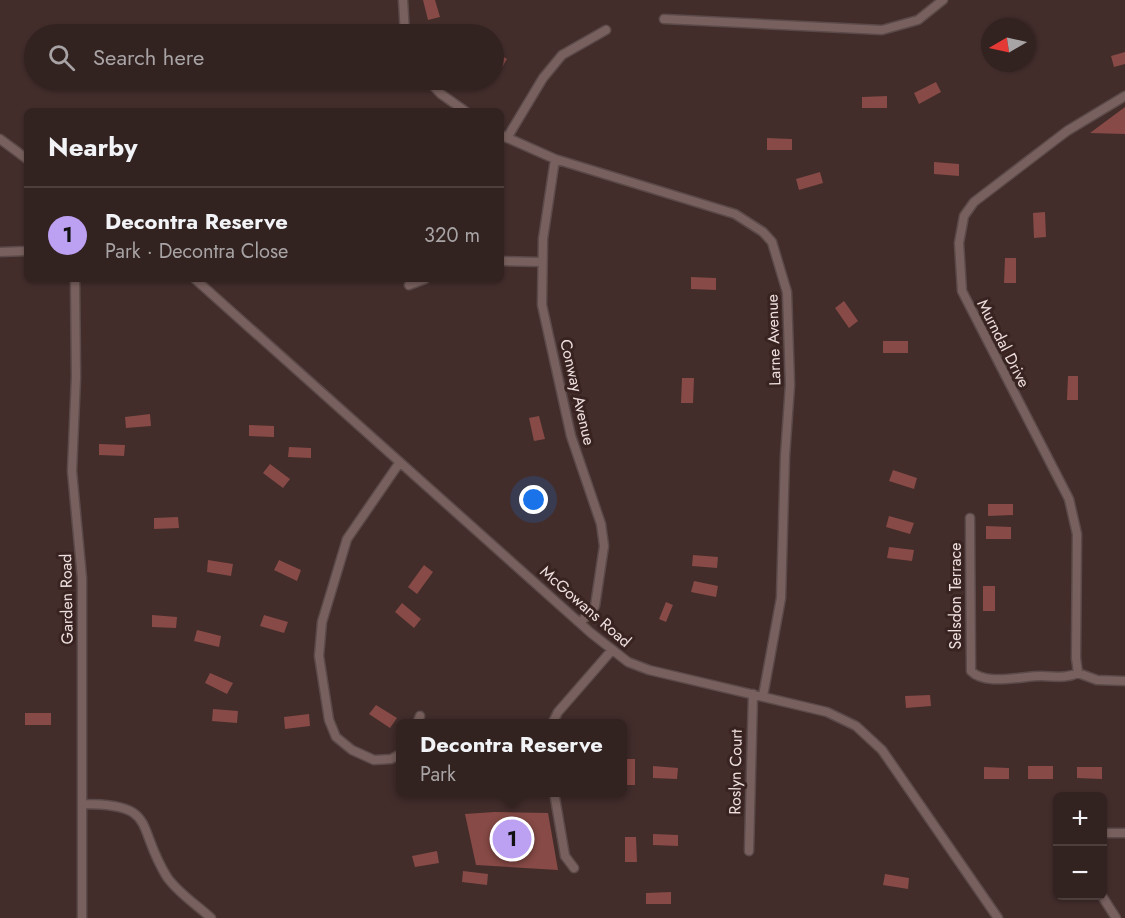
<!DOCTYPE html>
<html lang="en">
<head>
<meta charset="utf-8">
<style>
  :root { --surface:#322220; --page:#3d2f2d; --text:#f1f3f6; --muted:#a8a4a5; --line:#4d3f3e; --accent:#bca0f2 }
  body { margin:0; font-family:Jost,sans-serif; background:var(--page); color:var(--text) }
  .controls { position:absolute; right:18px; bottom:18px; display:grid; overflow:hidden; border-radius:9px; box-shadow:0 2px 4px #0004 }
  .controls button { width:54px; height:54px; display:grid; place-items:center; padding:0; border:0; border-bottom:2px solid var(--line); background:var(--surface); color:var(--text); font:30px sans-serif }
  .compass { position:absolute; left:981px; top:18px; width:54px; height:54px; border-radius:50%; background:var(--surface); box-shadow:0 2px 4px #0004; rotate:261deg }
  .you { position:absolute; left:534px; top:500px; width:21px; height:21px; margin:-15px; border:4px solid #fff; border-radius:50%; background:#1a73e8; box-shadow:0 0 0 9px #1a73e833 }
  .badge { display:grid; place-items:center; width:39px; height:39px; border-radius:50%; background:var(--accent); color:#111; font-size:20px; font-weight:700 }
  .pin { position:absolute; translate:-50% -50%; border:3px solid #fff; box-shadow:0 2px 6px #0006 }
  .popup { position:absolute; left:396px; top:719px; width:231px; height:78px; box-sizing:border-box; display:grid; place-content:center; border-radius:9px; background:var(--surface); filter:drop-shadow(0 2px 4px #0005); font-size:20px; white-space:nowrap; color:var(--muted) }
  .popup b { font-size:22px; color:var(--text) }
  .popup::after { content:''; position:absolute; left:50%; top:100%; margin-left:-12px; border:12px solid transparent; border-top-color:var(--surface) }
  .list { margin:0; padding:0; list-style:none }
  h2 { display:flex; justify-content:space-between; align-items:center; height:78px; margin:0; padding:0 24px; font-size:26px }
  h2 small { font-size:20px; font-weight:400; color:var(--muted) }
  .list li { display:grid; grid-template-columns:39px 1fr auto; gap:18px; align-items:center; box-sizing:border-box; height:96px; padding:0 24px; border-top:2px solid var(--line) }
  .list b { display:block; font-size:22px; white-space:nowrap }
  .list p { margin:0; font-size:20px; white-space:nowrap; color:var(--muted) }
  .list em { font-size:20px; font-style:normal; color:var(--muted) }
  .icon { flex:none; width:33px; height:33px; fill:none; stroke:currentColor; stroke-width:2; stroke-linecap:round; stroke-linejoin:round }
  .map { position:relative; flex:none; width:1125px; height:918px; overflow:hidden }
  .search { position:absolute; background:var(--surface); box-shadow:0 2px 4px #0004; left:24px; top:24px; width:480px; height:66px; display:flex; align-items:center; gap:15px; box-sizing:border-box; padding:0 21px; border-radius:33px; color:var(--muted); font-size:22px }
  .panel { position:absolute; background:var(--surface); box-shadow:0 2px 4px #0004; left:24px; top:108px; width:480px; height:174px; border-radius:9px }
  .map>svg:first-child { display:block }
  .green { fill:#874a46 }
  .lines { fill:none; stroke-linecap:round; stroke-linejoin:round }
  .minor-casing { stroke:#5b4a49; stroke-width:11 }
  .minor { stroke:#78605e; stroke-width:8 }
  .labels { text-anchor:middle; stroke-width:6; stroke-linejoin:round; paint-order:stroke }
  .street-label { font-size:16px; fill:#eddfde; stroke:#382321 }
</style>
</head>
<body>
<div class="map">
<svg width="1125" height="918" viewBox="0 0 1125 918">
  <rect width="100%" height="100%" fill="#422d2b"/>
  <path class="green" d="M 423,0 L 435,0 L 440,17 L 428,20 Z
    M 494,51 L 507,59 L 501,69 L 494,64 Z
    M 1125,52 L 1125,64 L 1114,67 L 1111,56 Z
    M 936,82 L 941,92 L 919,104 L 914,93 Z
    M 887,96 L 887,108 L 862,108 L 862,97 Z
    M 1125,107 L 1125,134 L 1090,133 Z
    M 767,138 L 792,139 L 792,150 L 767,150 Z
    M 934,162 L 959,164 L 959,176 L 934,174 Z
    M 820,172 L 823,183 L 799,190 L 796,179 Z
    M 1045,212 L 1046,237 L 1034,238 L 1033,213 Z
    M 1005,258 L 1016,258 L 1016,283 L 1004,283 Z
    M 691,277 L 716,278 L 716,290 L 691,289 Z
    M 844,301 L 858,321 L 849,328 L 835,308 Z
    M 883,341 L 908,341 L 908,353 L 883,353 Z
    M 1068,376 L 1078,376 L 1078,400 L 1067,400 Z
    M 682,378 L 694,378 L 693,403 L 681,403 Z
    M 150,414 L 151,426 L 126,428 L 125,417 Z
    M 539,416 L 545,439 L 534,441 L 529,418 Z
    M 249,425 L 274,426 L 274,437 L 249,436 Z
    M 99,444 L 125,445 L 124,456 L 99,455 Z
    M 289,447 L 311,448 L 311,458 L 288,457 Z
    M 270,464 L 290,479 L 283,488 L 263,473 Z
    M 893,470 L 917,478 L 914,489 L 889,481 Z
    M 988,504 L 1013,504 L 1013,515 L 988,516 Z
    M 889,516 L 914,523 L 910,534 L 886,527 Z
    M 178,517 L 179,528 L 154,529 L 154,518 Z
    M 986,526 L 1011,527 L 1011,539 L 986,539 Z
    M 889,547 L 914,550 L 912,561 L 887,558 Z
    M 693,555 L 718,557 L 717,568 L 692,566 Z
    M 208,560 L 233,564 L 231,576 L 207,572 Z
    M 279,560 L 301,570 L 297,581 L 274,570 Z
    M 424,565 L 433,572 L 417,594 L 408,587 Z
    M 694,581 L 718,586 L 716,597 L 691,592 Z
    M 983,586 L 995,586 L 995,611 L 983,611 Z
    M 666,602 L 673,605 L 666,622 L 659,619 Z
    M 402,603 L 421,619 L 414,628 L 395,612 Z
    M 152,615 L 177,617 L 176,628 L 152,627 Z
    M 264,615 L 288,622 L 284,633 L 260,626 Z
    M 197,630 L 221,636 L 219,647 L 194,641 Z
    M 210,673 L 233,683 L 227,694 L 205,683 Z
    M 930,695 L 931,706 L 906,708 L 905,696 Z
    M 376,705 L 397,718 L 390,728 L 369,714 Z
    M 213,709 L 238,711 L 237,723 L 212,721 Z
    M 25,713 L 51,713 L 51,725 L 25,725 Z
    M 309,714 L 310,726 L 285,729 L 284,717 Z
    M 623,759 L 635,759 L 635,785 L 623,785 Z
    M 653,766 L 678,768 L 677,779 L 653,778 Z
    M 1028,766 L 1053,766 L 1053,779 L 1028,779 Z
    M 984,767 L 1009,768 L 1009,779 L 984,779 Z
    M 1077,767 L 1102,767 L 1102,779 L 1077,778 Z
    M 494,812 L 548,813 L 558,870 L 476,865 L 465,814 Z
    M 653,834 L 678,835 L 678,846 L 653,845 Z
    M 625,837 L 636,837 L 637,862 L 625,862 Z
    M 437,851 L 439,863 L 415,867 L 412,856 Z
    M 463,871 L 488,874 L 487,885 L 462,882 Z
    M 885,874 L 909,878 L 908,889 L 883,885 Z
    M 671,892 L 671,904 L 646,904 L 646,893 Z"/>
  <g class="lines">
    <g class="minor-casing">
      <path id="minor" d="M 403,0 L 405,34
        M 664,19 L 882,30 L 918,20 L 943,0
        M 428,80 L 441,94 L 465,111
        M 501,135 L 555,159 L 735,214 L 763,232 L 772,242 L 787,292 L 790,385 L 785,456 L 781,598 L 763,696
        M 507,138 L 543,78 L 562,55 L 606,30
        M 0,139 L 27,159
        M 555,159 L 543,239 L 542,305 L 571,436 L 601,524 L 604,546 L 595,606 L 580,623
        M 0,252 L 27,251
        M 501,261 L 541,262
        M 75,279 L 76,377 L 72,471 L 82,578 L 82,918
        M 195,279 L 591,633 L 628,662 L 649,670 L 827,712 L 856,726 L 882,750 L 998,918
        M 409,285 L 425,279
        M 400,462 L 347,539 L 322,622 L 319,656 L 329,720 L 336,737 L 352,750 L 374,760 L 391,759 L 401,754
        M 970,518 L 971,671 C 985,686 1022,676 1041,676 C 1055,676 1065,679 1078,673
        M 1078,673 L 1076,658 L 1077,534 L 1069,499 L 962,291 L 959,243 L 964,216 L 974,202 L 1067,131 L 1125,96
        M 1078,673 L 1097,680 L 1125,681
        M 417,724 L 420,716
        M 552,724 L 558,712 L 612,650
        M 554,792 L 565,856 L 574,868
        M 83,804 C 159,804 135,826 167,877 C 178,893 197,905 211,918
        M 1102,833 L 1125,833
        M 749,851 L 753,694
        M 1102,896 L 1116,918"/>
    </g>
    <use href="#minor" class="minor"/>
  </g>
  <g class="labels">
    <g class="street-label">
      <text transform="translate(773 340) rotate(-92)" y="6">Larne Avenue</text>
      <text transform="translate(1004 343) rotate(63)" y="6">Murndal Drive</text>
      <text transform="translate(578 392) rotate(77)" y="6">Conway Avenue</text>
      <text transform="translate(955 596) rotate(-90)" y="6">Selsdon Terrace</text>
      <text transform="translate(66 599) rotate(-91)" y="6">Garden Road</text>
      <text transform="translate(586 606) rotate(41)" y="6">McGowans Road</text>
      <text transform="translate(735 772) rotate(-89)" y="6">Roslyn Court</text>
    </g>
  </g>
</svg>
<div class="controls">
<button>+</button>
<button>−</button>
</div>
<svg class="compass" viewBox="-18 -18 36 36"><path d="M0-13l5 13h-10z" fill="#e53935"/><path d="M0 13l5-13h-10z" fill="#a8a4a5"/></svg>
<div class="you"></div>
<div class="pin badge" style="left:512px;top:839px">1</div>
<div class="popup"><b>Decontra Reserve</b>Park</div>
<div class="search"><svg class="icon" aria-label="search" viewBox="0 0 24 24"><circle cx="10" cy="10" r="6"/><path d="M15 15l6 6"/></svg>Search here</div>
<section class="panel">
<h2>Nearby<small></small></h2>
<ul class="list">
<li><span class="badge">1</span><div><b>Decontra Reserve</b><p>Park · Decontra Close</p></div><em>320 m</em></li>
</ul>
</section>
</div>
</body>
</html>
